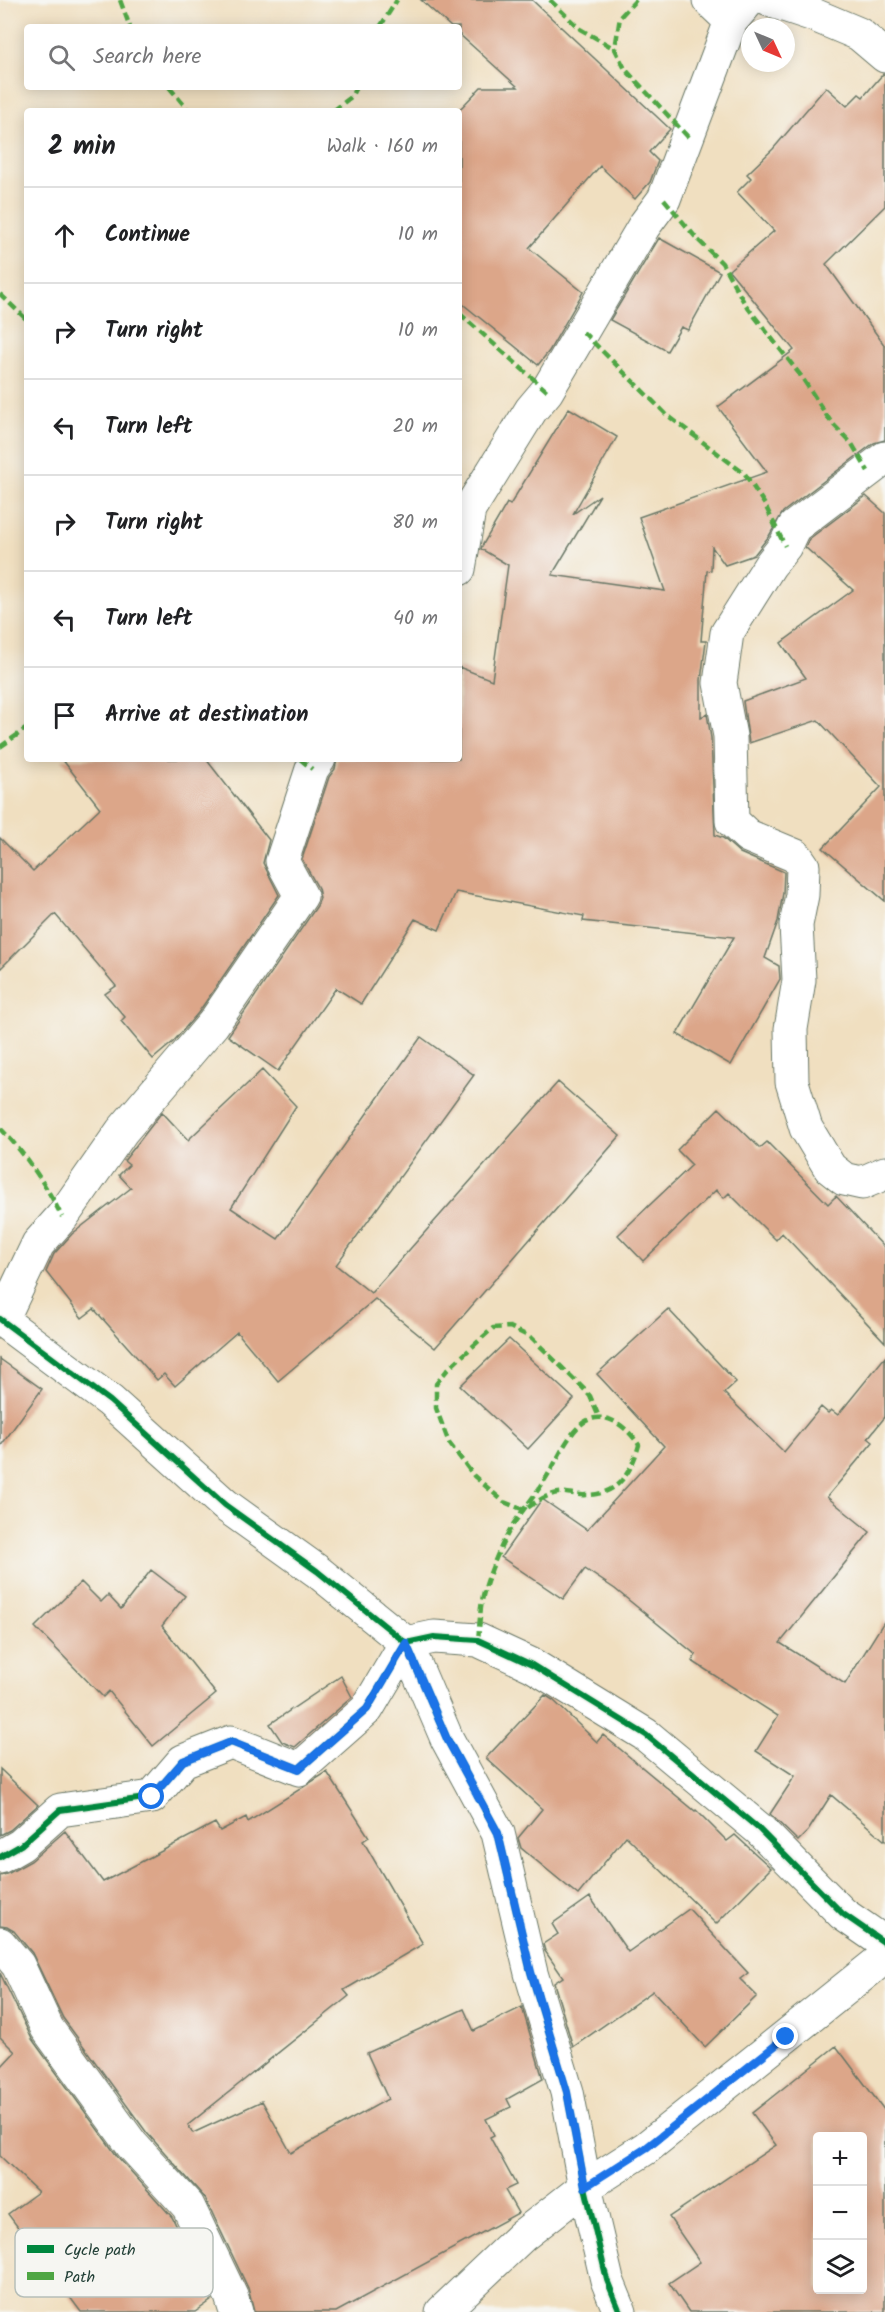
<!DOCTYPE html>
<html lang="en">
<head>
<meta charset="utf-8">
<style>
  :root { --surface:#fff; --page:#f2f2f2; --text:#202124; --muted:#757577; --line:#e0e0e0 }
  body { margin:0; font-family:Kalam,sans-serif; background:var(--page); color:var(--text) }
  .controls { position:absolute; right:18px; bottom:18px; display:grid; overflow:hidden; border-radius:6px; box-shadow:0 3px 15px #0003 }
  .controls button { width:54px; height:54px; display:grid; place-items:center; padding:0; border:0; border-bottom:2px solid var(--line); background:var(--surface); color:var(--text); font:30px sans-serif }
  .compass { position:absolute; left:741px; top:18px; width:54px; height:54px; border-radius:50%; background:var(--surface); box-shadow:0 3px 15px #0003; rotate:134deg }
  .stop { position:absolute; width:18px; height:18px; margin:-14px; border:4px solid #1a73e8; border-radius:50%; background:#fff }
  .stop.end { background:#1a73e8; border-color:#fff; box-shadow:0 2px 6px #0008 }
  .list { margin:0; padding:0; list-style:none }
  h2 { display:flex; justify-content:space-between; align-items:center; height:78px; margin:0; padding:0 24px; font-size:26px }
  h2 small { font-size:20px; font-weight:400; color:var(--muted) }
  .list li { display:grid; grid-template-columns:39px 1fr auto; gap:18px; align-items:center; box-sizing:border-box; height:96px; padding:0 24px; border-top:2px solid var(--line) }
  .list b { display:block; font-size:22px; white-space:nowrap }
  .list em { font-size:20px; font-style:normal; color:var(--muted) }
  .icon { flex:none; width:33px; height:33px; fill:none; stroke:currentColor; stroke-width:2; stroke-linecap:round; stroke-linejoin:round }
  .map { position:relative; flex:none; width:885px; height:2312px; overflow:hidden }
  .search { position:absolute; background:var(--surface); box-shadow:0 3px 15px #0003; left:24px; top:24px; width:438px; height:66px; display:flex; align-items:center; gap:15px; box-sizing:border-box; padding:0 21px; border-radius:6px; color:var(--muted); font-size:22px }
  .panel { position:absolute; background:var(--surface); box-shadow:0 3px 15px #0003; left:24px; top:108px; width:438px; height:654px; border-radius:6px }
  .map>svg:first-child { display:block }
  .building { fill:#dca689; fill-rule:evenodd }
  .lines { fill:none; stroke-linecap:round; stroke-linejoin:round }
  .minor-casing { stroke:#687665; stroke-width:35 }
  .minor { stroke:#fff; stroke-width:33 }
  .quiet { stroke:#4fa644; stroke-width:4.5; stroke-dasharray:9 4.5; stroke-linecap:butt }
  .cycleway-casing { stroke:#f6f6f2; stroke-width:10 }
  .cycleway { stroke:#00873e; stroke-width:6 }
  .route { stroke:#1a73e8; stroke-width:8 }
  .key { fill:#f6f6f2; stroke:#b6beb9; stroke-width:1.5 }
  .key-label { font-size:16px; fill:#1f3d34 }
</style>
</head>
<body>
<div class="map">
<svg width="885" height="2312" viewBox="0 0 885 2312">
  <rect width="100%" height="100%" fill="#f6f6f2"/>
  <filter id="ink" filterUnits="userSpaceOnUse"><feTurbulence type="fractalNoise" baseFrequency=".0167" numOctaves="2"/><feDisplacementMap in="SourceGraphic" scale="12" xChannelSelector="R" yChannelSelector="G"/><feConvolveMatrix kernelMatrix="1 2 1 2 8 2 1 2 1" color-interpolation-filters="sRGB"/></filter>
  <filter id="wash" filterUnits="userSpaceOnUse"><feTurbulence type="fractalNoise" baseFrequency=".008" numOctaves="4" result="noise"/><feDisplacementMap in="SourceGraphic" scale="24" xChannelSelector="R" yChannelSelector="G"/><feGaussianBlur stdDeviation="1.35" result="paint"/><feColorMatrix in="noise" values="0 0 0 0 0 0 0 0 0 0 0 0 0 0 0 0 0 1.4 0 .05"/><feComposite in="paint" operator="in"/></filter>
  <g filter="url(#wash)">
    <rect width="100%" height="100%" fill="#f0dfc0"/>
    <g id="blocks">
      <path class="building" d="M 421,0 L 532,0 L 670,129 L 649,152 L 658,161 L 650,182 L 635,199 L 600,166 L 529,248 L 583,292 L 549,351 L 538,365 L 459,301 L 459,110 L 481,87 L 518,87 L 459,34 L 459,27 L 451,27 Z
        M 883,74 L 885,74 L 885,206 L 826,264 L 885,346 L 885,440 L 874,443 L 783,512 L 769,536 L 754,555 L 725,565 L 712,547 L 711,570 L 707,571 L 701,641 L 706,641 L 701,680 L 701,717 L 707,714 L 711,738 L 715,835 L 723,838 L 740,853 L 784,872 L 783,893 L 778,921 L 765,958 L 779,966 L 780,979 L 731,1065 L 677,1034 L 734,937 L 583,921 L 584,916 L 456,892 L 439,930 L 415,919 L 361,1004 L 336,988 L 278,1071 L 228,1036 L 317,906 L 320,898 L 318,888 L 302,859 L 329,777 L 335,769 L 337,759 L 459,759 L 459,667 L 492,680 L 508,565 L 481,549 L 482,546 L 507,503 L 510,505 L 569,408 L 617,437 L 573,514 L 600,495 L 552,575 L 665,591 L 639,517 L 767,472 L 718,407 L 794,350 L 729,270 L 774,231 L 737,192 L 751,178 L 747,174 L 773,149 L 826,87 L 847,106 L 859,94 L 863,97 Z
        M 659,238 L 720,272 L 688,330 L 681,327 L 667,351 L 610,320 Z
        M 866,496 L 885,513 L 885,901 L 823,848 L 881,787 L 818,720 L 749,743 L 743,701 L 806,678 L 781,643 L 853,590 L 805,547 L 809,539 Z
        M 62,759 L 206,759 L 269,840 L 263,863 L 279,895 L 198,1013 L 173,1042 L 153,1059 L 121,1021 L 125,1017 L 105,994 L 116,986 L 55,914 L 0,969 L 0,838 L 33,871 L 100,808 Z
        M 421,1037 L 474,1075 L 336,1265 L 371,1293 L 558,1082 L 620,1136 L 435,1348 L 375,1299 L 278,1381 L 237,1332 L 175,1386 L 164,1374 L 157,1380 L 94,1309 L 82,1318 L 46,1272 L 54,1254 L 72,1234 L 131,1188 L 119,1175 L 129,1165 L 124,1161 L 162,1112 L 188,1140 L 262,1070 L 296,1106 L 231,1208 L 278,1239 Z
        M 719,1108 L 760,1148 L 767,1142 L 828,1204 L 836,1196 L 885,1248 L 885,1342 L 782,1233 L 776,1240 L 729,1193 L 724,1198 L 716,1190 L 643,1261 L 618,1235 L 692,1165 L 677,1150 Z
        M 668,1309 L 736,1382 L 724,1393 L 784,1452 L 821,1407 L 828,1413 L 831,1410 L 838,1415 L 885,1357 L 885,1417 L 868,1438 L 873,1442 L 827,1497 L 870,1532 L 780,1643 L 845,1684 L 885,1620 L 885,1841 L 831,1795 L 808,1831 L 798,1841 L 770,1814 L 795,1776 L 756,1751 L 778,1716 L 692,1661 L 696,1655 L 615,1589 L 585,1569 L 563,1599 L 501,1557 L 542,1499 L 587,1530 L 664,1446 L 597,1374 Z
        M 509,1339 L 574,1399 L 528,1449 L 460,1386 Z
        M 0,1359 L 42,1389 L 0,1447 Z
        M 151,1570 L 185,1596 L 162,1626 L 216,1694 L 153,1746 L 109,1691 L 103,1697 L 35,1627 L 81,1582 L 101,1602 L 108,1595 L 121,1609 Z
        M 341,1676 L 352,1697 L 295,1747 L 282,1742 L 270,1724 Z
        M 545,1695 L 553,1700 L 597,1742 L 603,1735 L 695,1811 L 696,1810 L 727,1841 L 735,1835 L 771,1868 L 716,1924 L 626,1836 L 578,1895 L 521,1848 L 518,1838 L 542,1809 L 486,1758 Z
        M 0,1769 L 38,1805 L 10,1830 L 0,1835 Z
        M 327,1772 L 369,1837 L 363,1841 L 423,1944 L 344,1990 L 349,1996 L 188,2125 L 193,2133 L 262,2101 L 291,2153 L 388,2099 L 367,2053 L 464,2009 L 474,2031 L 522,2007 L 543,2079 L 507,2099 L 511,2107 L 486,2119 L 494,2135 L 490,2137 L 516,2185 L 505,2190 L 518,2213 L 336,2312 L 254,2312 L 248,2288 L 205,2198 L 147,2133 L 63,2018 L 32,1953 L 14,1931 L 7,1927 L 0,1926 L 0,1876 L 9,1873 L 31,1861 L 65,1831 L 103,1882 L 215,1823 L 220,1831 L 246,1817 L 248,1822 Z
        M 590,1897 L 628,1952 L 689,1909 L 748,1973 L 740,1979 L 757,1996 L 705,2047 L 653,1991 L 573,2047 L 554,1983 L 563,1977 L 545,1951 L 543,1944 L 558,1934 L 552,1924 Z
        M 0,1973 L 32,2039 L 117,2156 L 172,2217 L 212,2300 L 195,2312 L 81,2312 L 8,2214 L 38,2192 L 0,2156 L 0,2068 L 15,2052 L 0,2037 Z
        M 836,2046 L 885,2111 L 885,2312 L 689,2312 L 669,2283 L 700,2262 L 669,2217 L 776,2145 L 752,2113 ZM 818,2136 L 862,2136 L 862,2289 L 818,2289 Z"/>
    </g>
  </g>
  <g filter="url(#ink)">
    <use href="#blocks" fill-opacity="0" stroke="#687665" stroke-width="1.5"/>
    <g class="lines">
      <g class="minor-casing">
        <path id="minor" d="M 709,0 L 731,21
          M 769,0 L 814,15 L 859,34 L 885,56
          M 885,458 L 794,527 L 785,546 L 770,565 L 727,633 L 720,683 L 730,736 L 732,821 L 748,836 L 796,856 L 803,866 L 802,895 L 796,925 L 799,980 L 791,1029 L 792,1082 L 806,1128 L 830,1168 L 844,1179 L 862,1183 L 885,1173
          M 459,569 L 469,510 L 531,410 L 547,391 L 644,226 L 664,199 L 731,21 L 749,0
          M 0,1319 L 110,1401 L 225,1505 L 317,1571 L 406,1643 L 447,1739 L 498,1833 L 531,1973 L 567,2092 L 585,2187 L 607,2280 L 620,2312
          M 2,1320 L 38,1244 L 62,1217 L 122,1131 L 213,1024 L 301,896 L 282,861 L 312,769 L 319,759
          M 0,1857 L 21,1845 L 60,1810 L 152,1797 L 183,1761 L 231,1742 L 299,1769 L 367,1709 L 406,1643 L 434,1637 L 478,1640 L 532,1665 L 646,1735 L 759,1829 L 843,1914 L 885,1943
          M 0,1944 L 18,1965 L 47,2028 L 132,2145 L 188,2206 L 231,2296 L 236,2312
          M 442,2312 L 522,2236 L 585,2187 L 646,2148 L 885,1957"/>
      </g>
      <use href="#minor" class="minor"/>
      <path class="quiet" d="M 120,0 L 130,27
        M 550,0 L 580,29 L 615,49
        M 636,0 L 620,17 L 615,49 L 625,69 L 688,137
        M 380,27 L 397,0
        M 169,87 L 189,111
        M 333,111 L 351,97 L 356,87
        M 664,199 L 697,239 L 722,263 L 745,304 L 801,376 L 831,422 L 852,444 L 868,471
        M 0,294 L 27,320
        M 459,313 L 547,391
        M 583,332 L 667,415 L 745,474 L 765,505 L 785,546
        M 0,747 L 27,728
        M 300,759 L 312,769
        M 0,1128 C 24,1152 47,1186 62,1217
        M 478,1640 C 480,1622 480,1602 486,1585 C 492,1566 502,1543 512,1526 C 524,1508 538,1492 549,1473 C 559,1457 569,1431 586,1421 C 607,1410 628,1428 639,1445 C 631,1473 618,1495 586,1495 C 577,1496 566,1491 558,1493 C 545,1495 535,1503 524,1510 L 504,1502 L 474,1476 L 449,1443 L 436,1408 L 436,1384 L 448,1369 L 493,1328 L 510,1327 L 532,1338 L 583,1388 L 590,1396 L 599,1417"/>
      <g class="cycleway-casing">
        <path id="cycleway" d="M 0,1319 L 110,1401 L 225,1505 L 317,1571 L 406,1643 L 447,1739 L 498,1833 L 531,1973 L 567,2092 L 585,2187 L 607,2280 L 620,2312
          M 0,1857 L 21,1845 L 60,1810 L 152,1797 L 183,1761 L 231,1742 L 299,1769 L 367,1709 L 406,1643 L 434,1637 L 478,1640 L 532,1665 L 646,1735 L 759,1829 L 843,1914 L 885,1943"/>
      </g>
      <use href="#cycleway" class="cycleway"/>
    </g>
  </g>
  <g class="lines" filter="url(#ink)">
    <path class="route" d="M 152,1797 L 183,1761 L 231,1742 L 299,1769 L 367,1709 L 406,1643 L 447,1739 L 498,1833 L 531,1972 L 567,2092 L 585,2187 L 646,2148 L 786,2037"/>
  </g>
  <rect x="15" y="2228" width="198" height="69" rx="9" class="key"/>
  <rect x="27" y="2245" width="27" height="8" fill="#00873e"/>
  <rect x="27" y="2272" width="27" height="8" fill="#4fa644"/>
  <g class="key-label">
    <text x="64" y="2255">Cycle path</text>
    <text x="64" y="2282">Path</text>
  </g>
</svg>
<div class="controls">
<button>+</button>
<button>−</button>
<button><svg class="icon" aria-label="layers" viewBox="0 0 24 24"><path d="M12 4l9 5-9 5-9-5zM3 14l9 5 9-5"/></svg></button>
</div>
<svg class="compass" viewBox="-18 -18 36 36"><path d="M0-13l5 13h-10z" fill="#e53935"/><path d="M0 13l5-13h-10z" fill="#757577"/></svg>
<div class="stop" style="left:152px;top:1797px"></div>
<div class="stop end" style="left:786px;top:2037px"></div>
<div class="search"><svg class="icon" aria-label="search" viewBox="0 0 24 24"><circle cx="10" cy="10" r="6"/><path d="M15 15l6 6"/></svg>Search here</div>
<section class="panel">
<h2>2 min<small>Walk · 160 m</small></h2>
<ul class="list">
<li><svg class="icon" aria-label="ahead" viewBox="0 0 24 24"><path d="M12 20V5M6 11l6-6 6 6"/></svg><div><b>Continue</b></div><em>10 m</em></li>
<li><svg class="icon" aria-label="right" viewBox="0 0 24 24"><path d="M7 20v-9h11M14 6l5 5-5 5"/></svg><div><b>Turn right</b></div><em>10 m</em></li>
<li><svg class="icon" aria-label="left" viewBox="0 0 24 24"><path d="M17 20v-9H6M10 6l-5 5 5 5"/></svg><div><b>Turn left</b></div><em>20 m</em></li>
<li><svg class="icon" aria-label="right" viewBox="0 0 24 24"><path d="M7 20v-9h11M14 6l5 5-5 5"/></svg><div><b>Turn right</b></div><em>80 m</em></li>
<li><svg class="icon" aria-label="left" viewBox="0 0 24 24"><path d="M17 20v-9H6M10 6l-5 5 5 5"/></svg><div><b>Turn left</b></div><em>40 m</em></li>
<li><svg class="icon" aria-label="arrive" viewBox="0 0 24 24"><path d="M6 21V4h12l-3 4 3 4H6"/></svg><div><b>Arrive at destination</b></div></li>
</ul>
</section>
</div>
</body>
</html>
